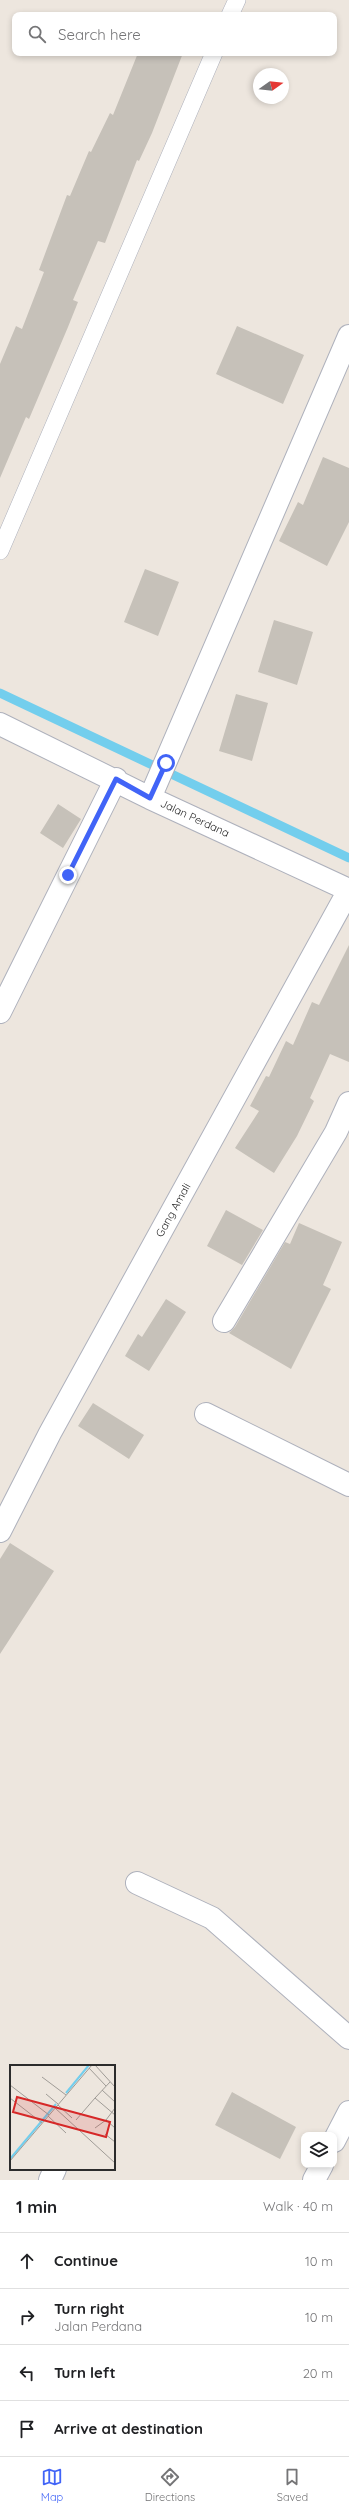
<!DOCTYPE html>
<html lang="en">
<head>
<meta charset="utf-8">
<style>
  :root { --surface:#fff; --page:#f2f2f2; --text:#202124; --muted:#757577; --line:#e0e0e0; --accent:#4164f7 }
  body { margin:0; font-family:Quicksand,sans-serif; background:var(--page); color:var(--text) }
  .controls { position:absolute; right:12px; bottom:12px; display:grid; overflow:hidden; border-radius:8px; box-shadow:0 2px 6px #0003 }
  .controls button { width:36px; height:36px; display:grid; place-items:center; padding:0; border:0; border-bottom:1px solid var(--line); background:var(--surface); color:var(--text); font:20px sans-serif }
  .compass { position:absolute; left:253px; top:68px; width:36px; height:36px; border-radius:50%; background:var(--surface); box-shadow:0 2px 6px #0003; rotate:75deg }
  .stop { position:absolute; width:12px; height:12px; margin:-9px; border:3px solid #4164f7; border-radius:50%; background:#fff }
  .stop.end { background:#4164f7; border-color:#fff; box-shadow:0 1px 4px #0008 }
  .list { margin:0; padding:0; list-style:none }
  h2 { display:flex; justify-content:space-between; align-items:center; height:52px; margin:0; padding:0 16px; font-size:17px }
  h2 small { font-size:13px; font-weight:400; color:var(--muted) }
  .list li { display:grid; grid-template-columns:26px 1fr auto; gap:12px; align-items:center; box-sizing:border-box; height:56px; padding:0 16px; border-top:1px solid var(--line) }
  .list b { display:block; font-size:15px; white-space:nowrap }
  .list p { margin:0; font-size:13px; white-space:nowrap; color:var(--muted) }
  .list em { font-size:13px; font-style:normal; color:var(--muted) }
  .icon { flex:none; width:22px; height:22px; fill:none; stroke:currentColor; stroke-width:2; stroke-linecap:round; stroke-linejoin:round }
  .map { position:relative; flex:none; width:349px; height:2180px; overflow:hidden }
  .search { position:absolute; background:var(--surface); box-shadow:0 2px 6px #0003; left:12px; right:12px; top:12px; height:44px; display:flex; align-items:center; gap:10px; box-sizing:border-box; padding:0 14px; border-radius:8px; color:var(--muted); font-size:15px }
  .sheet { height:276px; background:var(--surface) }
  nav { display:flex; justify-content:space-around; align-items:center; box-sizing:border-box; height:56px; border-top:1px solid var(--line); background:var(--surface); font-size:11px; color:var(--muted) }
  nav a { display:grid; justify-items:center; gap:2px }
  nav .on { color:var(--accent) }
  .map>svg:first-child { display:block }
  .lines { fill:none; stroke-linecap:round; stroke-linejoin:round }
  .stream { stroke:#73ceed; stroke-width:9 }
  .building { fill:#c6c1b9 }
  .lane-casing { stroke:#aeb1bc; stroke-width:18 }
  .street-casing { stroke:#aeb1bc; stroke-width:24 }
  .lane { stroke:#fff; stroke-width:17 }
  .street { stroke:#fff; stroke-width:22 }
  .route { stroke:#4164f7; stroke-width:5 }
  .labels { text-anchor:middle; stroke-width:3.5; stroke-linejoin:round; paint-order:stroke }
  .street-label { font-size:11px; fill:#2c2c2c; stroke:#fff }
  .inset-river { fill:none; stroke:#73ceed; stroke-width:2 }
  .inset-road { fill:none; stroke:#a09c97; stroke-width:1 }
  .view { fill:#d62828; fill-opacity:0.15; stroke:#d62828; stroke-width:2 }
  .inset-edge { fill:none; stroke:#2c2c2c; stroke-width:2 }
</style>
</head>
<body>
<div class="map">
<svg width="349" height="2180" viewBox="0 0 349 2180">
  <rect width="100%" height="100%" fill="#ede6de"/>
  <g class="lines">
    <path class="stream" d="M 0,693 L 349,858"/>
  </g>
  <path class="building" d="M 138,53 L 183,53 L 152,133 L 139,161 L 137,160 L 105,243 L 98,241 L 73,300 L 78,302 L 68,327 L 29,419 L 26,417 L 0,478 L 0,364 L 16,326 L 22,329 L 44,272 L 39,270 L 67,195 L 70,196 L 89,151 L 91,152 L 110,113 L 113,115 Z
    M 237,326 L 304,355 L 283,404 L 216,374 Z
    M 323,457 L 349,468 L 349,522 L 327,566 L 279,541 L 298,502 L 303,505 Z
    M 145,569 L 179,582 L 158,636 L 124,622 Z
    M 274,620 L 313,632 L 297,685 L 258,672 Z
    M 236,694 L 268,703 L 252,761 L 219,751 Z
    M 58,804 L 81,819 L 63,848 L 40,833 Z
    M 349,945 L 349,1062 L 330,1054 L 310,1098 L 314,1101 L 297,1136 L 274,1173 L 235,1148 L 259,1111 L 250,1106 L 266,1076 L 269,1077 L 286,1041 L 293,1045 L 312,1002 L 319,1005 Z
    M 226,1210 L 263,1230 L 242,1265 L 207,1246 Z
    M 299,1223 L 342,1242 L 323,1285 L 331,1289 L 291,1369 L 229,1333 L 235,1327 L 285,1242 L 290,1244 Z
    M 166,1299 L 186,1312 L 149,1371 L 125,1356 L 138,1334 L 142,1337 Z
    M 93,1403 L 144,1435 L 129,1459 L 78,1426 Z
    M 10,1543 L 54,1571 L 0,1654 L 0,1559 Z
    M 232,2092 L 296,2127 L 280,2159 L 215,2125 Z"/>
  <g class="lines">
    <g class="lane-casing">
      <path id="lane" d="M 230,15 L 237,0
        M 0,551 L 214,53"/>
    </g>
    <g class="street-casing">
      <path id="street" d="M 0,724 L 150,798 L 349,890
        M 150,798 L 349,336
        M 0,1012 L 116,779
        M 224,1321 L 336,1132 L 349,1103
        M 206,1414 L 349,1485
        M 0,1531 L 50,1433 L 349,890
        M 137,1883 L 212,1918 L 349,2038
        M 334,2141 L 349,2112
        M 50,2180 L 55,2169
        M 314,2180 L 322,2165"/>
    </g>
    <use href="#lane" class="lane"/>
    <use href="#street" class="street"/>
  </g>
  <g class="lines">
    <path class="route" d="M 68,875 L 116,779 L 150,798 L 166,763"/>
  </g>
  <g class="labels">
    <g class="street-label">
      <text transform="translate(195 818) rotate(25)" y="4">Jalan Perdana</text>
      <text transform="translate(173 1210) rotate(-61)" y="4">Gang Amali</text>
    </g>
  </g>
  <g transform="translate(10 2065)">
    <rect width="105" height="105" fill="#ede6de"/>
    <path class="inset-river" d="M 56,28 L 79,0M 0,94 L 46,39"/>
    <path class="inset-road" d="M 85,0 L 105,22M 79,3 L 96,21M 32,12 L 56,30M 100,17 L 85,33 L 105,50M 0,20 L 39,50M 92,25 L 105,37M 36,29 L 48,39M 0,33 L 32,58M 48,40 L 62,53M 45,43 L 105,98M 105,43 L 96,55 L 105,63M 38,51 L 56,68M 66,55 L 85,33M 85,63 L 96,55M 95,69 L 105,77M 0,96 L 82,0"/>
    <path class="view" d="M 7,32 L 100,57 L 96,72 L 3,47 Z"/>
    <rect width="105" height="105" class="inset-edge"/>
  </g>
</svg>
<div class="controls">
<button><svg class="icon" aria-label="layers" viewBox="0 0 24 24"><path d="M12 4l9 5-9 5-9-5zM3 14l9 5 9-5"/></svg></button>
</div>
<svg class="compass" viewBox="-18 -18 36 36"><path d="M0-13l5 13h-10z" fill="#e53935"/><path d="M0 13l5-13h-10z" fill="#757577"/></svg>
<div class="stop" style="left:166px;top:763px"></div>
<div class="stop end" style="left:68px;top:875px"></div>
<div class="search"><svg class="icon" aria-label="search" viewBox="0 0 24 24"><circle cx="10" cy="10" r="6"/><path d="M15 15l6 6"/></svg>Search here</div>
</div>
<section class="sheet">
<h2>1 min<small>Walk · 40 m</small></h2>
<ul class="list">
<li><svg class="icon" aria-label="ahead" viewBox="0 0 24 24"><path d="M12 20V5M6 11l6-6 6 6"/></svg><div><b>Continue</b></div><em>10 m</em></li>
<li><svg class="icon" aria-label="right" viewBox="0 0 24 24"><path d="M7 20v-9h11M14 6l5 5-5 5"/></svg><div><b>Turn right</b><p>Jalan Perdana</p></div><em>10 m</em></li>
<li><svg class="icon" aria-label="left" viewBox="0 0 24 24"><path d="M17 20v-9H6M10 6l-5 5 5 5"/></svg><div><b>Turn left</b></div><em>20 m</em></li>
<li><svg class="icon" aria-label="arrive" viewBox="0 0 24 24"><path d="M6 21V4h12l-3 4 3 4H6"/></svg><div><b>Arrive at destination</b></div></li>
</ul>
</section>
<nav>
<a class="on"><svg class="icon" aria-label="map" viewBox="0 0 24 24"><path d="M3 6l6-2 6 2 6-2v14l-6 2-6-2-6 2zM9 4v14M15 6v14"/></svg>Map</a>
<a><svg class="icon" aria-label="directions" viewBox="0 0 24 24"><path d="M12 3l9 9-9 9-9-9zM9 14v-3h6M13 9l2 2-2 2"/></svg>Directions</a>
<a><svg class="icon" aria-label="saved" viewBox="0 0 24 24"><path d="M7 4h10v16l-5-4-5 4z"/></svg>Saved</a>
</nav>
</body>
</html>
